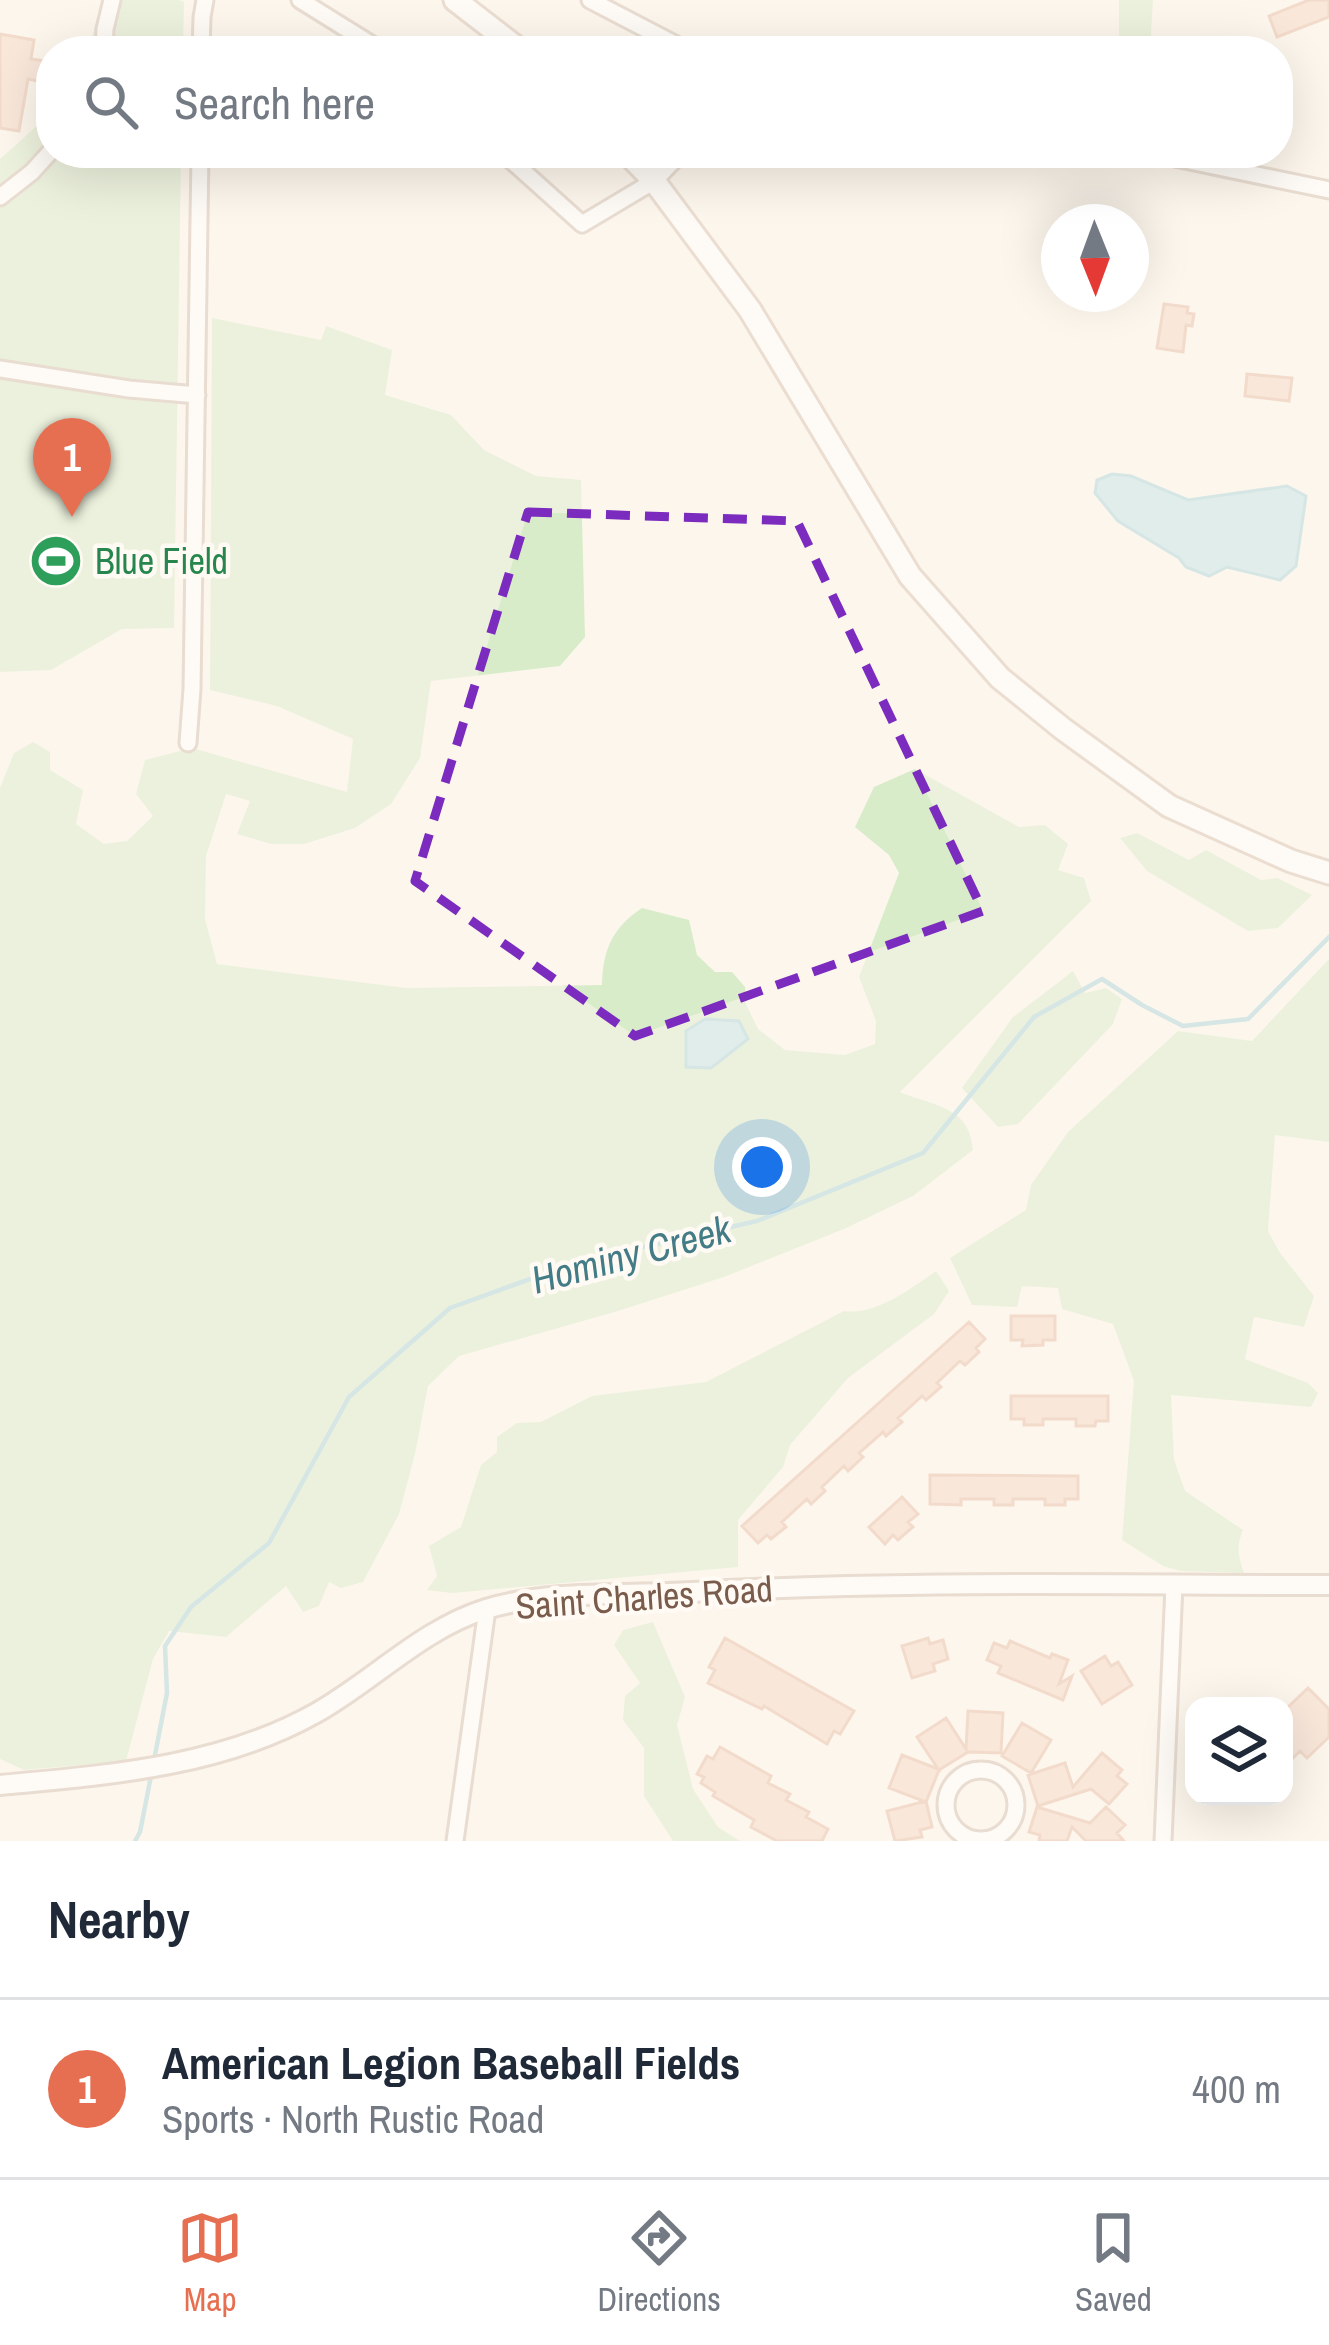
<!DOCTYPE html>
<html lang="en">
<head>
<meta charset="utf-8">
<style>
  :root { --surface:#fff; --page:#f2f2f3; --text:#1f2937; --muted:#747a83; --line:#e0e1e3; --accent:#e76f51 }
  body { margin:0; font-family:"Archivo Narrow",sans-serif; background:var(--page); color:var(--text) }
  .controls { position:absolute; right:36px; bottom:36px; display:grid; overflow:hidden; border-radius:24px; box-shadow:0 12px 48px #0002 }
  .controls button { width:108px; height:108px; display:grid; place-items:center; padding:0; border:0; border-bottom:3px solid var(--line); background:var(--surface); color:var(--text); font:60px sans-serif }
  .compass { position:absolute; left:1041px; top:204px; width:108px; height:108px; border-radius:50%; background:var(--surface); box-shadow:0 12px 48px #0002; rotate:179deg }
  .you { position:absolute; left:762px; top:1167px; width:42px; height:42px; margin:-30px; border:9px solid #fff; border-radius:50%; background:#1a73e8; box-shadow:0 0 0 18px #1a73e833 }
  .badge { display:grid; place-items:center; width:78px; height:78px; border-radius:50%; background:var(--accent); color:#fff; font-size:39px; font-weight:700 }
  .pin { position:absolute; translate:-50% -99px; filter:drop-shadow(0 3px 6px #0008) }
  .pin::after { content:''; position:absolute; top:63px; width:42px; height:36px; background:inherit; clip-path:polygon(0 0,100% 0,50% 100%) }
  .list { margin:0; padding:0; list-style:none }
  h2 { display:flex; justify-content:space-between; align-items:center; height:156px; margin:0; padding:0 48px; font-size:51px }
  h2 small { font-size:39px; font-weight:400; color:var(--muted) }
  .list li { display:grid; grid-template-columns:78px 1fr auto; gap:36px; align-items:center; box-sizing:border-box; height:180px; padding:0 48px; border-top:3px solid var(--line) }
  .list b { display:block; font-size:45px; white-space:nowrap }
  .list p { margin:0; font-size:39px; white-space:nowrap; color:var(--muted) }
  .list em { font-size:39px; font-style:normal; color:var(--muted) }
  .icon { flex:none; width:66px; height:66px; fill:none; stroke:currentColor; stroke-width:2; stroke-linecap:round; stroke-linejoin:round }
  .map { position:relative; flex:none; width:1329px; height:1841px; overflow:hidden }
  .search { position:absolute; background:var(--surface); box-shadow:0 12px 48px #0002; left:36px; right:36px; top:36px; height:132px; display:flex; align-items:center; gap:30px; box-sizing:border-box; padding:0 42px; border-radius:48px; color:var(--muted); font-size:45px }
  .sheet { height:336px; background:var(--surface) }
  nav { display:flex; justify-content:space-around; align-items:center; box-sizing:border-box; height:168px; border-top:3px solid var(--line); background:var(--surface); font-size:33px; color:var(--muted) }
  nav a { display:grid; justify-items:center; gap:6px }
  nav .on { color:var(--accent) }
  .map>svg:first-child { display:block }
  .green { fill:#d8ecc9 }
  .water { fill:#bfe3e8; stroke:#a5d3da; stroke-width:3 }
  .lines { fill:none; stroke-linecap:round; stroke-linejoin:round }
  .stream { stroke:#a5d3da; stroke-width:4.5 }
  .building { fill:#f3d5c3; stroke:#e6bba3; stroke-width:3 }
  .minor-casing { stroke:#d1beb0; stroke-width:21 }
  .tertiary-casing { stroke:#d1beb0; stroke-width:24 }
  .secondary-casing { stroke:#d6c0b0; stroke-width:27 }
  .minor { stroke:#fff; stroke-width:15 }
  .tertiary { stroke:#fff; stroke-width:18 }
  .secondary { stroke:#fff; stroke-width:21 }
  .marked { fill:none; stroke:#7b2cbf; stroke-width:9; stroke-dasharray:24 15; stroke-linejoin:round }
  .labels { text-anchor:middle; stroke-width:9; stroke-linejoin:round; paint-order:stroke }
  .leisure-label { font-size:36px; fill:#27864d; stroke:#fffaf3; text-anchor:start }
  .street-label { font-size:36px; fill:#7a5c4d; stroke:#fffaf3 }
  .water-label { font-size:39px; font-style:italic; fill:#437c86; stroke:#fffaf3 }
</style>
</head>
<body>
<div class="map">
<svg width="1329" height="1841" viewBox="0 0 1329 1841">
  <rect width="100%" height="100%" fill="#fdf6ec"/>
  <path class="green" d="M 104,0 L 179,0 L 184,2 L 183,51 L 87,51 Z
    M 1119,0 L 1153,0 L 1150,51 L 1119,51 Z
    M 51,113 L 51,153 L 181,153 L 174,628 L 122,629 L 51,670 L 0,672 L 0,159 Z
    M 212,318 L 321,340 L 326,326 L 392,350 L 385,395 L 451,415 L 484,450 L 536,476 L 581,480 L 585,637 L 560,666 L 431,681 L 420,758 L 391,804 L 355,828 L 304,844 L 271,844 L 237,834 L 250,801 L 226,794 L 206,856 L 205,919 L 217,964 L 406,988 L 602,985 C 603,950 612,928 642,908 L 689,920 L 697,955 L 715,972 L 732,972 L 745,987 L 746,1004 L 758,1029 L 785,1050 L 845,1055 L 875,1044 L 876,1021 L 859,977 L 899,873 L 889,855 L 855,827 L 874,787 L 915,769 L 1019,827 L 1045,825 L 1068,844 L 1058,870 L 1084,878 L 1091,901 L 900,1092 C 933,1106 970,1106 973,1150 L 913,1196 L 844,1229 L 724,1277 L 618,1311 L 459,1356 L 428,1386 L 415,1454 L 399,1514 L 363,1582 L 341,1588 L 329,1582 L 319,1606 L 303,1612 L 286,1586 L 226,1637 L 169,1631 L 153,1659 L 126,1761 L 24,1770 L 0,1759 L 0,788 L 14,753 L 33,742 L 50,752 L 50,770 L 83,790 L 76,824 L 104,844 L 127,841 L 153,816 L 136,794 L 145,760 L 192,748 L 347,792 L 353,739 L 277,706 L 210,690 Z
    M 1137,833 L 1189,860 L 1206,850 L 1261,880 L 1277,878 L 1312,895 L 1278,928 L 1248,931 L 1147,871 L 1120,838 Z
    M 1329,959 L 1329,1142 L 1275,1135 L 1268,1231 L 1280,1253 L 1314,1296 L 1304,1327 L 1254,1317 L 1245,1359 L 1308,1383 L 1318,1393 L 1311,1407 L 1171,1395 L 1174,1460 L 1185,1491 L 1243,1530 C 1236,1547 1238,1556 1244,1573 L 1180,1571 L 1163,1566 L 1122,1540 L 1134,1381 L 1113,1324 L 1062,1309 L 1058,1288 L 1022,1286 L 1017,1307 L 972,1305 L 950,1258 L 1026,1210 L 1031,1185 L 1068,1132 L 1178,1031 L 1252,1041 Z
    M 1073,971 L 1085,993 L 1106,988 L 1122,999 L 1113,1024 L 1018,1124 L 998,1127 L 962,1088 L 1013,1017 Z
    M 936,1271 L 949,1291 L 934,1314 L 848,1378 L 790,1445 L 783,1467 L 738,1520 L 738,1567 L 452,1593 L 427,1590 L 437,1576 L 429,1546 L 461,1527 L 481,1465 L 497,1452 L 497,1437 L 517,1423 L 541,1422 L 592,1396 L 706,1382 L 844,1311 C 875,1316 912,1288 936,1271 Z
    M 653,1622 L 685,1697 L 677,1725 L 693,1789 L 718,1827 L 740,1841 L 673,1841 L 644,1796 L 644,1748 L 623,1720 L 625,1696 L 640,1683 L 614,1645 L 623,1630 Z"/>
  <path class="water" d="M 1112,474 L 1131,476 L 1188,500 L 1287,486 L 1306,496 L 1296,566 L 1280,580 L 1227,567 L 1209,576 L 1186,567 L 1179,558 L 1118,521 L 1095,493 L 1097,480 Z
    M 705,1019 L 739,1021 L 748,1039 L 711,1068 L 686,1067 L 686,1031 Z"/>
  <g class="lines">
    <path class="stream" d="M 154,1760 L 167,1693 L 165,1646 L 191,1607 L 269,1543 L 349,1397 L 450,1308 L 577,1262 L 757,1221 L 923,1153 L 1034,1017 L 1102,979 L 1142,1005 L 1183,1026 L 1248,1019 L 1329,937
      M 135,1841 L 140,1832 L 152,1771"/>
  </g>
  <path class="building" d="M 1309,0 L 1329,0 L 1329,17 L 1277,37 L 1269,16 Z
    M 0,34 L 34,40 L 31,59 L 45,61 L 42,82 L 28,79 L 19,131 L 0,128 Z
    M 1164,304 L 1188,307 L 1187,313 L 1194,314 L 1192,326 L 1186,325 L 1183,352 L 1157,348 Z
    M 1247,374 L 1292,378 L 1289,401 L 1245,396 Z
    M 1011,1316 L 1055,1316 L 1055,1340 L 1043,1340 L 1043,1345 L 1022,1346 L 1023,1340 L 1011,1340 Z
    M 969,1322 L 985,1339 L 976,1348 L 979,1352 L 965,1365 L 960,1361 L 937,1383 L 941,1387 L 926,1400 L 922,1396 L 898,1418 L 902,1422 L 886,1436 L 883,1432 L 859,1453 L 863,1457 L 848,1471 L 844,1466 L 822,1487 L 825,1491 L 811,1504 L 807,1499 L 782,1522 L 786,1527 L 771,1539 L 767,1535 L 758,1543 L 742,1526 Z
    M 1011,1396 L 1108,1396 L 1108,1421 L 1096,1421 L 1095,1426 L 1076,1426 L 1076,1419 L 1043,1419 L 1043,1425 L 1024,1425 L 1024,1419 L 1011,1419 Z
    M 930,1475 L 1078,1476 L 1078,1499 L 1065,1499 L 1065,1505 L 1045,1505 L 1045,1499 L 1013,1499 L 1013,1505 L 994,1505 L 994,1499 L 961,1499 L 961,1505 L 930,1504 Z
    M 902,1497 L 918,1514 L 908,1522 L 913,1527 L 898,1540 L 893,1535 L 885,1544 L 869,1527 Z
    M 725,1638 L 854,1711 L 840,1734 L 834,1731 L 827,1744 L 764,1706 L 762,1709 L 708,1683 L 715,1670 L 709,1667 Z
    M 928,1638 L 930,1644 L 943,1640 L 948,1659 L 933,1664 L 935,1671 L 912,1678 L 902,1646 Z
    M 1010,1641 L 1050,1658 L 1052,1654 L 1068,1660 L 1059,1684 L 1072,1676 L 1063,1700 L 998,1673 L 1001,1666 L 987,1660 L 994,1643 L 1007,1648 Z
    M 1105,1656 L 1111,1666 L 1118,1662 L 1132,1685 L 1102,1704 L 1081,1671 Z
    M 1308,1688 L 1329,1709 L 1329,1737 L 1307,1758 L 1300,1751 L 1293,1758 L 1284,1749 L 1284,1711 Z
    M 968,1711 L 1003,1713 L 1001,1753 L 968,1752 L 939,1770 L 926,1802 L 889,1788 L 902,1755 L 938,1769 L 917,1737 L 946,1718 L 966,1749 Z
    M 1022,1723 L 1051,1740 L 1031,1773 L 1002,1756 Z
    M 720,1747 L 771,1776 L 768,1783 L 790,1794 L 786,1800 L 809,1812 L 806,1817 L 828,1829 L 822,1841 L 777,1841 L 751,1827 L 754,1820 L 713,1796 L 715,1792 L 701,1783 L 704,1777 L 697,1774 L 707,1756 L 713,1759 Z
    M 1102,1753 L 1122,1770 L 1117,1776 L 1127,1784 L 1109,1804 L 1091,1789 L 1038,1806 L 1028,1775 L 1065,1763 L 1073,1787 Z
    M 926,1801 L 932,1827 L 920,1830 L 922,1837 L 895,1841 L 887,1811 Z
    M 1037,1807 L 1090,1823 L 1106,1807 L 1125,1825 L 1117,1833 L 1124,1841 L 1086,1841 L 1072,1827 L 1067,1841 L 1039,1841 L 1040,1835 L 1029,1832 Z"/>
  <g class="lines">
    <g class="minor-casing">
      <path id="minor" d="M 300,0 L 382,51
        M 590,0 L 688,51
        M 104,51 L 105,29 L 112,0
        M 201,51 L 202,17 L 205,0
        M 503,153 L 582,224 L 654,181 L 681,153
        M 1151,153 L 1329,190
        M 0,197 L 32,172 L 51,151
        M 0,369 L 129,389 L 197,395
        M 188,743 L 192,689 L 200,153
        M946 1805a35 35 0 1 1 70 0a35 35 0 1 1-70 0Z
        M 455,1841 L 487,1609
        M 1163,1841 L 1174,1585"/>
    </g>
    <g class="tertiary-casing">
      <path id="tertiary" d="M 0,1785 C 108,1775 220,1767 316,1713 C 373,1681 422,1629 486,1609 C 552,1589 625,1596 693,1592 C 905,1580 1117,1585 1329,1585"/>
    </g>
    <g class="secondary-casing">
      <path id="secondary" d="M 455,0 L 521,51
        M 627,153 L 654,181 L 750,310 L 910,576 L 1000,678 L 1063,729 L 1169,806 L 1291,861 L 1329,873"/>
    </g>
    <use href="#minor" class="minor"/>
    <use href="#tertiary" class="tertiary"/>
    <use href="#secondary" class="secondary"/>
  </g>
  <path d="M0 0H1329V1841H0ZM 528,512 L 797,521 L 983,911 L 635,1036 L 415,881 Z" fill="#fdf6ec" fill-opacity=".55" fill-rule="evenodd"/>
  <path class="marked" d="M 528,512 L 797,521 L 983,911 L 635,1036 L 415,881 Z"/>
  <defs>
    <g id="stadium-disc" transform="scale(2.7)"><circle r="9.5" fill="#2e9e5b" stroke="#fffaf3"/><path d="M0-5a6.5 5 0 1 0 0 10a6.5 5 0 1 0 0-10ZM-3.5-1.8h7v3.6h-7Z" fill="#fff"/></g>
  </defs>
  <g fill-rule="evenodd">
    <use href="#stadium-disc" x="56" y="561"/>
  </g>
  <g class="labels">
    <g class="leisure-label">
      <text x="95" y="574">Blue Field</text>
    </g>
    <g class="street-label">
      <text transform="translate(644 1597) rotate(-4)" y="13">Saint Charles Road</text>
    </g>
    <g class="water-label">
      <text transform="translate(631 1254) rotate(-15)" y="14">Hominy Creek</text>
    </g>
  </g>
</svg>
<div class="controls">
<button><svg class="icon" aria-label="layers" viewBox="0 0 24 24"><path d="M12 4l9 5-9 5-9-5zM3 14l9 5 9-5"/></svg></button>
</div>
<svg class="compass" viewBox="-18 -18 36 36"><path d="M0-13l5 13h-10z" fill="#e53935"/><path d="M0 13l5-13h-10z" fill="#747a83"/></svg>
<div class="you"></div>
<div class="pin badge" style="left:72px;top:517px">1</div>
<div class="search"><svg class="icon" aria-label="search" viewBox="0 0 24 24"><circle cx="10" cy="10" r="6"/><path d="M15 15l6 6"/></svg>Search here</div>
</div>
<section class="sheet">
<h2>Nearby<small></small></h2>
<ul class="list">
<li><span class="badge">1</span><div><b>American Legion Baseball Fields</b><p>Sports · North Rustic Road</p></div><em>400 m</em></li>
</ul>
</section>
<nav>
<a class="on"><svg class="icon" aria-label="map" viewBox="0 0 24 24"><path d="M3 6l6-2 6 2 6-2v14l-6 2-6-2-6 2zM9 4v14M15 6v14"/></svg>Map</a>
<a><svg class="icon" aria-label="directions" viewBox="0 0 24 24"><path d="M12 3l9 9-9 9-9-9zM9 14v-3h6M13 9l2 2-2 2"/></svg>Directions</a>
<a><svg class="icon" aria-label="saved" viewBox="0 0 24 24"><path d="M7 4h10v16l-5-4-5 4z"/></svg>Saved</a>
</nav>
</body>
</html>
